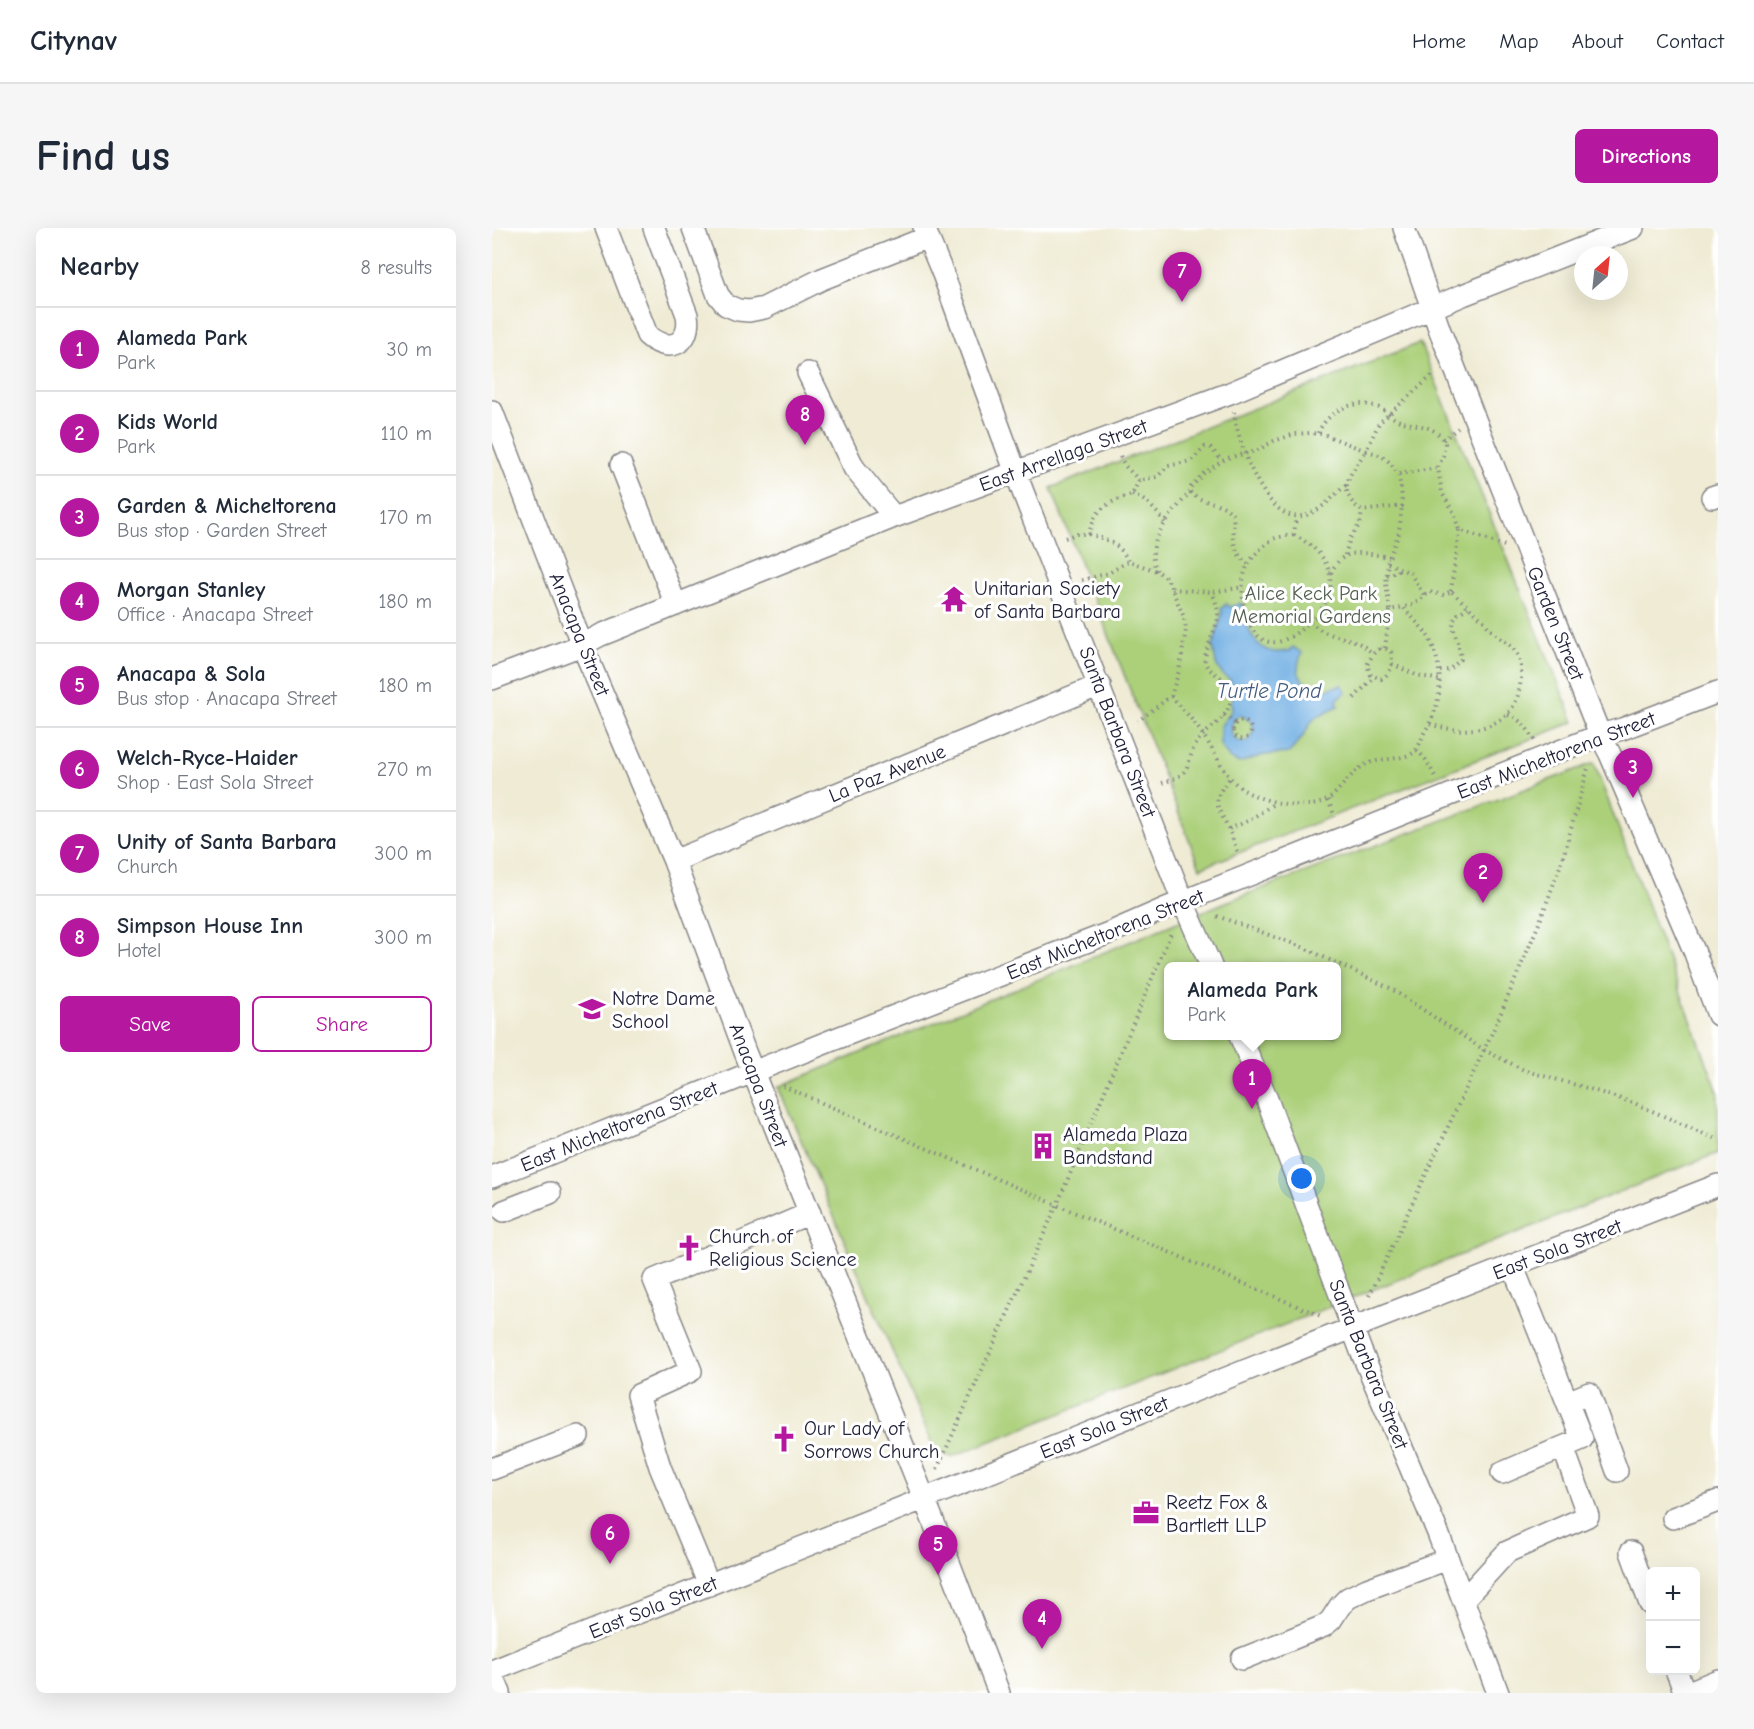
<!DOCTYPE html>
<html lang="en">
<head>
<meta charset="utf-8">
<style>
  :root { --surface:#fff; --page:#f6f6f7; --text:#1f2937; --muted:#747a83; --line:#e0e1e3; --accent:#b5179e }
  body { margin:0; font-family:"Comic Neue",sans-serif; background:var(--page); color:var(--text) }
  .controls { position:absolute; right:18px; bottom:18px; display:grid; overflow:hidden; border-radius:9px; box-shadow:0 6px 24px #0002 }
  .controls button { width:54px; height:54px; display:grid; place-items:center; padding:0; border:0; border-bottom:2px solid var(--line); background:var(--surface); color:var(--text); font:30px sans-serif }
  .compass { position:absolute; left:1082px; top:18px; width:54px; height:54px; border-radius:50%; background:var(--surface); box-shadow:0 6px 24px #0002; rotate:27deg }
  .you { position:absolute; left:810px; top:951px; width:21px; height:21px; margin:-15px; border:4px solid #fff; border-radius:50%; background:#1a73e8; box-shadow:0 0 0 9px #1a73e833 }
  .badge { display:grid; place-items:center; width:39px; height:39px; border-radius:50%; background:var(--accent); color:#fff; font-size:20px; font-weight:700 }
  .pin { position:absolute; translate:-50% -50px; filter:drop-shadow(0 2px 3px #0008) }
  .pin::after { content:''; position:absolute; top:32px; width:21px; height:18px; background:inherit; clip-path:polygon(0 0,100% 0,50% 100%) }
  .popup { position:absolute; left:672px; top:734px; width:177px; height:78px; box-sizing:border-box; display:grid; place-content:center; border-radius:9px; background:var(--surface); filter:drop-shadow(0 2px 4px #0005); font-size:20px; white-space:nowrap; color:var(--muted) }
  .popup b { font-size:22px; color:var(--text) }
  .popup::after { content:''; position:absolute; left:50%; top:100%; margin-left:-12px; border:12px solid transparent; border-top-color:var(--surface) }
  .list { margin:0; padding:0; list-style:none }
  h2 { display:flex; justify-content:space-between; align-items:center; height:78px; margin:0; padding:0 24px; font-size:26px }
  h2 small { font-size:20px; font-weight:400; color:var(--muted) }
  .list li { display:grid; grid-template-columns:39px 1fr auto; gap:18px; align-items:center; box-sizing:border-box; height:84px; padding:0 24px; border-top:2px solid var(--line) }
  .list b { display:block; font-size:22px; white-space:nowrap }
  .list p { margin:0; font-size:20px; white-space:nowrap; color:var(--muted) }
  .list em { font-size:20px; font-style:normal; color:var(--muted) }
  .actions { display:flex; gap:12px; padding:18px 24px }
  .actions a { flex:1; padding:14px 0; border:2px solid var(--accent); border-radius:9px; text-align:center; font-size:21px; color:var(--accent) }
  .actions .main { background:var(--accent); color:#fff }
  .map { position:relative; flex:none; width:1226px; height:1465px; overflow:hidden; border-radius:9px }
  header { display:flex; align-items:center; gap:36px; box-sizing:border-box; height:84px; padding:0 30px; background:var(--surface); border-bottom:2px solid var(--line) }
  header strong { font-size:28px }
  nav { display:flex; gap:33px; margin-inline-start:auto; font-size:21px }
  .intro { display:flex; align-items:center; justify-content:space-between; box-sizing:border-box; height:144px; padding:0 36px }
  h1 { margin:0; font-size:42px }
  .button { padding:15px 27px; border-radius:9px; background:var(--accent); color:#fff; font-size:21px; font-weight:700 }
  main { display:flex; gap:36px; padding:0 36px }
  aside { flex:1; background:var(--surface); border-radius:9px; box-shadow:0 6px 24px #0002 }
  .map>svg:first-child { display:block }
  .green { fill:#acd07a; stroke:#67795a; stroke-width:1.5; fill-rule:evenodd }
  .water { fill:#6fafe3; stroke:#48688f; stroke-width:1.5; fill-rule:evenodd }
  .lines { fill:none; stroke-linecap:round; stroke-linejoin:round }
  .minor-casing { stroke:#888688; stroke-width:24 }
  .path { stroke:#888688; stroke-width:4; stroke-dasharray:1.5 4.5; stroke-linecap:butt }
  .minor { stroke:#fff; stroke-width:21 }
  .labels { text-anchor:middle; stroke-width:6; stroke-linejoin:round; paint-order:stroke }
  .street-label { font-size:20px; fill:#22223b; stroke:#fff }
  .poi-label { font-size:20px; fill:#22223b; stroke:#fff; text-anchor:start }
  .park-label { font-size:20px; fill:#525f51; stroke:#fff }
  .water-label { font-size:21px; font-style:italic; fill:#415a7e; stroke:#fff }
</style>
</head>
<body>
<header>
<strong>Citynav</strong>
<nav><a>Home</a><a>Map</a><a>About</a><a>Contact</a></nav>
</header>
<div class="intro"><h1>Find us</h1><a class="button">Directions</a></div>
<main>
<aside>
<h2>Nearby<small>8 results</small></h2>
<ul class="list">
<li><span class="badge">1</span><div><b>Alameda Park</b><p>Park</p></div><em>30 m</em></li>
<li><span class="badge">2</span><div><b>Kids World</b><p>Park</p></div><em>110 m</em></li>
<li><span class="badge">3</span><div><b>Garden &amp; Micheltorena</b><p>Bus stop · Garden Street</p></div><em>170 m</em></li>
<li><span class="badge">4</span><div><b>Morgan Stanley</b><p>Office · Anacapa Street</p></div><em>180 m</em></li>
<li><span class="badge">5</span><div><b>Anacapa &amp; Sola</b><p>Bus stop · Anacapa Street</p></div><em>180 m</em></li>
<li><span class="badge">6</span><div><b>Welch-Ryce-Haider</b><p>Shop · East Sola Street</p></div><em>270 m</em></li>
<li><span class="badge">7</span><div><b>Unity of Santa Barbara</b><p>Church</p></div><em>300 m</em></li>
<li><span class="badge">8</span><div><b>Simpson House Inn</b><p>Hotel</p></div><em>300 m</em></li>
</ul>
<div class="actions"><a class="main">Save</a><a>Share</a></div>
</aside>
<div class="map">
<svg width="1226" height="1465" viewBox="0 0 1226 1465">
  <rect width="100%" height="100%" fill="#fff"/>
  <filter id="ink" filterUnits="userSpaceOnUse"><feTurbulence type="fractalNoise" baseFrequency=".0167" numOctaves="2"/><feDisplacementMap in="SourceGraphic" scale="12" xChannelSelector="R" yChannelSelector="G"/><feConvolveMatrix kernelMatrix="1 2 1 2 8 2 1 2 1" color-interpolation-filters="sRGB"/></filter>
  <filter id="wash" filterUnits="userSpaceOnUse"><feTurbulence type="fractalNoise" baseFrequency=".008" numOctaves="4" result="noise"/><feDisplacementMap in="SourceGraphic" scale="24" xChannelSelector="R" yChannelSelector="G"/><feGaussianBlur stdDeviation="1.35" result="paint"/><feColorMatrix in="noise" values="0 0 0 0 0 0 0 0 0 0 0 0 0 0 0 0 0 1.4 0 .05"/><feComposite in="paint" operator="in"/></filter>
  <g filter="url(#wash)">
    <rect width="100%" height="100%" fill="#efebd4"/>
    <path class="green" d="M 928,115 L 1082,494 L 708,640 L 559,260 Z
      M 1102,535 L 1226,864 L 1226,925 L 459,1229 L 443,1222 L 286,859 L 734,674 ZM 676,738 L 844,738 L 844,808 L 676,808 Z"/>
    <path class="water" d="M 749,375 C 751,393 762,422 783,424 C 787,425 793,423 797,423 L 801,419 L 810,425 C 801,444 808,453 825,464 L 850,457 L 854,464 L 845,472 L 846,478 L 822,490 L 809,511 L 797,525 L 772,527 L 747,535 L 738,531 L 728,517 L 728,499 L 740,482 L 739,473 L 743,465 L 738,452 L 730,446 L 724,436 L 721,418 L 730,386 L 729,381 L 734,376 L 738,379 ZM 749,487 L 760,494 L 762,502 L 756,513 C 739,517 735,501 744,489 Z"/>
  </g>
  <g filter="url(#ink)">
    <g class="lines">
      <g class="minor-casing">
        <path id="minor" d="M 114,0 L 155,107 C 176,126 200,117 195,87 L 162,0
          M 201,0 L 226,67 L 234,77 L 246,82 L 257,83 L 272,80 L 330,51 L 436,9
          M 432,0 L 451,46 L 531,264 L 691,674 L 719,738
          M 912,0 L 948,103 L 1108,507 L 1118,526 L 1203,725 L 1226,787
          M 316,145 L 362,240 L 402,289
          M 0,183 L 90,417 L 182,633 L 253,824 L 440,1290 L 507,1465
          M 129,237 L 184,377
          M 1220,269 L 1226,267
          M 0,451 L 90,417 L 109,407 L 402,289 L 738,165 L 971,67 L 1141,0
          M 182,633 L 608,457
          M 748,808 L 773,866 L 869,1123 L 946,1305 L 1006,1465
          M 0,949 L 338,813 L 617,705 L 672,681 L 1108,507 L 1130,501 L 1226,464
          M 12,983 L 58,965
          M 1075,1174 L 1097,1165 L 1125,1243
          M 0,1241 L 86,1208
          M 1010,1245 L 1071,1219
          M 1181,1290 L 1226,1273
          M 1139,1324 L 1158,1376
          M 217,1357 L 168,1239 L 146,1167 L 199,1143 L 162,1052 L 318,985
          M 972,1371 L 1015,1324 L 1096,1288 L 1071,1219 L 1090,1211 L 1021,1039
          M 750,1431 L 832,1398 L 839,1392 L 848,1378 L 856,1370 L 875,1361 L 956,1331
          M 1184,1442 L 1193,1465
          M 0,1443 L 840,1108 L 1226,957
          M 0,1446 L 8,1465
          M 1194,1465 L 1226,1452"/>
      </g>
      <path class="path" d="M 742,184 C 745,212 773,295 810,288 C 828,285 842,267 855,256
        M 826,205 C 836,183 861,170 885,179 C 894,182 899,190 908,193 C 926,199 943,196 953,215 L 951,228 L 946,240 L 950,265 L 962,285 L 967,302
        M 951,212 L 966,200
        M 874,223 C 904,229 910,250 910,278 L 870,283 C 841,262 860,245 874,223 Z
        M 628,228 L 633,238 L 647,252
        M 907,246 L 946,240
        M 698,264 C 715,279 727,270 741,287 C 743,308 737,321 756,336
        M 640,267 C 654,270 666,285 674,296
        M 802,307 C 851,332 849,373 807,403 C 799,409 787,416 778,414 C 750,410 744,354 757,335 C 762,327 775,313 784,310 C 790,308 796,308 802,307 Z
        M 802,307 L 804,289
        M 573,310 L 584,306 L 597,306
        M 853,327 L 858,310 L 868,296 L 870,283
        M 636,333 C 628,315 615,312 597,306 C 603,280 616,274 640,267 L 647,252 L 665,249 L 676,238 L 699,233 L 713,219 L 719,220 L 730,233
        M 896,335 L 918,345 L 932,367
        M 665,343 C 662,337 660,331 661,325 C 663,302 684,281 698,264 L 699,259 L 712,245 L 735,230 L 764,223 L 782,213 L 803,206 L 818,205 L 831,206 L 874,223 L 887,195 L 943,145
        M 839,345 C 851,318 872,325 897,329
        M 895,348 L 906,343 L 907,339
        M 590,352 L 617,345 L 636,333 L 665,343 L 675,350 L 692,389 L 694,402 L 687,443 L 679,468 L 646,493
        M 680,361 L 720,364 L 752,359
        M 959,363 L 967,302 L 1013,318
        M 898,382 L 894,356 L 895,345 L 896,332 L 907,305 L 910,278
        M 818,394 C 823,398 829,403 835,405 C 854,412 865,410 881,426
        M 888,420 L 893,420 L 899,424 C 901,435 900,445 889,451 L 879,447 L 875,437 L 881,426 Z
        M 893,420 L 898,382 L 921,377 L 938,364 L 952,367 L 959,363
        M 900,436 L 924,447 L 948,452
        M 948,443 L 957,442 L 969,431 C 968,418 961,406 961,393 L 966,386 L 976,379
        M 679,468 C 690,480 702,493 711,507 C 727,529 733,554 759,566 C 777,575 821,584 838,570 C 850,560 857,547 871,538 C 886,529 904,533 919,526 C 927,522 929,511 933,503 C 951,476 952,441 938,412 C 932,400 920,390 912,380
        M 862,470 L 882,449
        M 732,487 L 743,495
        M 1016,487 C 1029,491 1036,501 1043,513
        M741 502a9 9 0 1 1 18 0a9 9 0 1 1-18 0Z
        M 938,496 C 971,508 1019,503 1027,463 C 1029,453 1031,441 1027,431 C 1021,413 1002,410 993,394 L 959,363
        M 925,522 L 934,532 L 944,550
        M 737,551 C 716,576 728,580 738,604 C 741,611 743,619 747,626
        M 670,555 C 677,553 685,550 691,545 C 698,537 698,525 704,516 C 716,497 739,493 739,465 C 738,449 717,447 713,434 C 711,426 724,401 726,390 C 727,382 723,372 720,364
        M 836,572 L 843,589
        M 737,601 L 756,593 L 783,575
        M 725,688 L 810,719 L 898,760 L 992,822 L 1034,843 L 1088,858 L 1142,875 L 1226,912
        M 291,858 L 565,977 L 829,1088
        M 877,1068 L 1006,792 L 1048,693 L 1070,633 L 1096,540
        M 445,1241 L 565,977 L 679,705"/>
      <use href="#minor" class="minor"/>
    </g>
  </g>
  <defs>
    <g id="temple-bare" transform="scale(2.07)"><path d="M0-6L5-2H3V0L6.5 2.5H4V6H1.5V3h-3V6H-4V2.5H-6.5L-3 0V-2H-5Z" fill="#b5179e" stroke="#fff" stroke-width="2.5" paint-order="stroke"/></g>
    <g id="school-bare" transform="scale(2.07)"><path d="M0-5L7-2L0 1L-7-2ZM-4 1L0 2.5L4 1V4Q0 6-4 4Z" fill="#b5179e" stroke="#fff" stroke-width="2.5" paint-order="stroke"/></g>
    <g id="building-bare" transform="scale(2.07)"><path d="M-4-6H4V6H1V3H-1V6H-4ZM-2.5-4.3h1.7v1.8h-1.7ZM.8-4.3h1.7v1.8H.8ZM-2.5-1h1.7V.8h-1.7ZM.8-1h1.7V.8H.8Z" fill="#b5179e" stroke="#fff" stroke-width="2.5" paint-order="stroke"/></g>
    <g id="church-bare" transform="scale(2.07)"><path d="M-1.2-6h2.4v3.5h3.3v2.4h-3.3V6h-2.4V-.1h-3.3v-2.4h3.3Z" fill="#b5179e" stroke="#fff" stroke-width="2.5" paint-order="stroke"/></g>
    <g id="office-bare" transform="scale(2.07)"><path d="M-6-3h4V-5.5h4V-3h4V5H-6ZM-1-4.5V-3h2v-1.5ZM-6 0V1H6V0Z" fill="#b5179e" stroke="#fff" stroke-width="2.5" paint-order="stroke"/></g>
  </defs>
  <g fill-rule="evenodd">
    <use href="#temple-bare" x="462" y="371"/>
    <use href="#school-bare" x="100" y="781"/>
    <use href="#building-bare" x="551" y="918"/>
    <use href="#church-bare" x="197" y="1020"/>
    <use href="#church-bare" x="292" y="1211"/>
    <use href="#office-bare" x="654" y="1285"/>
  </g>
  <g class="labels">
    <g class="street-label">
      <text transform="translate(571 227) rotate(-20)" y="7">East Arrellaga Street</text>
      <text transform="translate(1064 395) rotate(68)" y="7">Garden Street</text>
      <text transform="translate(88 406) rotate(68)" y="7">Anacapa Street</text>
      <text transform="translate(626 504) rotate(69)" y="7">Santa Barbara Street</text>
      <text transform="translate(1064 527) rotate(-21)" y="7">East Micheltorena Street</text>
      <text transform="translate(395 545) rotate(-22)" y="7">La Paz Avenue</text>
      <text transform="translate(613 706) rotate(-22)" y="7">East Micheltorena Street</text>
      <text transform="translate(267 857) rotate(69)" y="7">Anacapa Street</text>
      <text transform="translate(127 898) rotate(-22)" y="7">East Micheltorena Street</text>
      <text transform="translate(1065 1021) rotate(-21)" y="7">East Sola Street</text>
      <text transform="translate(877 1136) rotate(68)" y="7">Santa Barbara Street</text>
      <text transform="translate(612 1199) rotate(-22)" y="7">East Sola Street</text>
      <text transform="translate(161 1379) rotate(-22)" y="7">East Sola Street</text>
    </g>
    <g class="poi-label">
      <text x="482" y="367">Unitarian Society<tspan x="482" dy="23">of Santa Barbara</tspan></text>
      <text x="120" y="777">Notre Dame<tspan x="120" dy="23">School</tspan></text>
      <text x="571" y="913">Alameda Plaza<tspan x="571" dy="23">Bandstand</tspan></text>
      <text x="217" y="1015">Church of<tspan x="217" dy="23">Religious Science</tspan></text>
      <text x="312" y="1207">Our Lady of<tspan x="312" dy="23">Sorrows Church</tspan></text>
      <text x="674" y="1281">Reetz Fox &amp;<tspan x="674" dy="23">Bartlett LLP</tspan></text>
    </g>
    <g class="park-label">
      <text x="819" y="372">Alice Keck Park<tspan x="819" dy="23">Memorial Gardens</tspan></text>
    </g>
    <g class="water-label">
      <text x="777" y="470">Turtle Pond</text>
    </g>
  </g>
</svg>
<div class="controls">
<button>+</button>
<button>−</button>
</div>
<svg class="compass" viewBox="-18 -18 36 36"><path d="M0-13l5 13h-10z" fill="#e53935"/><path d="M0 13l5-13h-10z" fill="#747a83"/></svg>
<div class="you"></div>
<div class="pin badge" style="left:760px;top:881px">1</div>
<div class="popup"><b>Alameda Park</b>Park</div>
<div class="pin badge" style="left:991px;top:675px">2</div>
<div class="pin badge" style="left:1141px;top:570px">3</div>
<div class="pin badge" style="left:550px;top:1421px">4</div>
<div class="pin badge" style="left:446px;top:1347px">5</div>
<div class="pin badge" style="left:118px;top:1336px">6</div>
<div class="pin badge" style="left:690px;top:74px">7</div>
<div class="pin badge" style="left:313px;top:217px">8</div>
</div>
</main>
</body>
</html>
